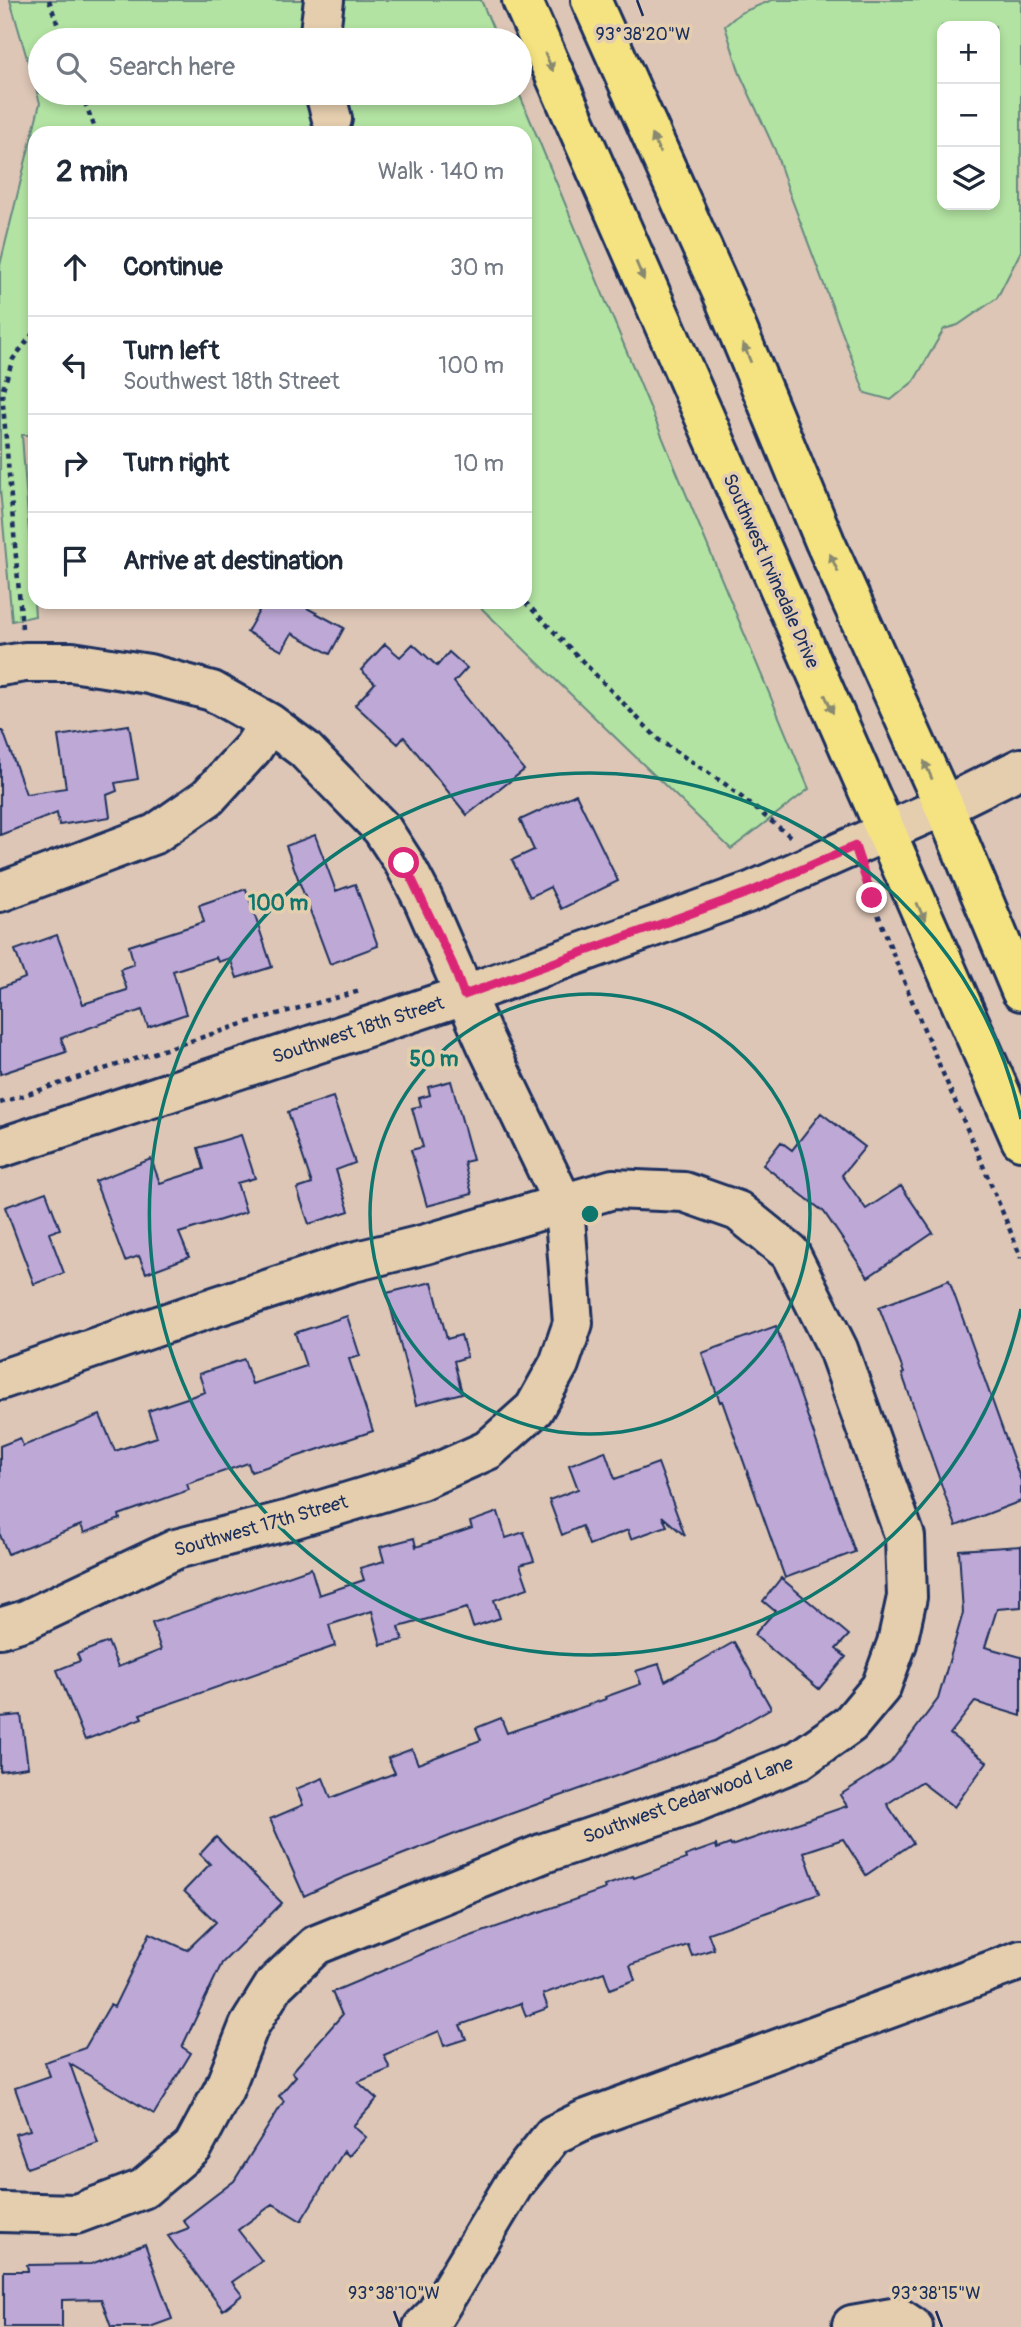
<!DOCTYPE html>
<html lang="en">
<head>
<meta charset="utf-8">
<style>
	body { margin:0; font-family:Pangolin,sans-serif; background:#f2f2f3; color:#1f2937 }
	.controls { position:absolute; right:21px; top:21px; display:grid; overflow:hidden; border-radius:14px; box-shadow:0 4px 10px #0003 }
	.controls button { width:63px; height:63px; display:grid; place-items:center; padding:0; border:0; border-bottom:2px solid #e0e1e3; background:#fff; color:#1f2937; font:35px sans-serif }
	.stop { position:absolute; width:21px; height:21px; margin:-16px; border:5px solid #db2777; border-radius:50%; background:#fff }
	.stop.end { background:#db2777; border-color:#fff; box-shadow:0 2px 7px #0008 }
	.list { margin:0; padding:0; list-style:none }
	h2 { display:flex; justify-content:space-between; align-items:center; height:91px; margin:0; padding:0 28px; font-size:30px }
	h2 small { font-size:23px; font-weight:400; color:#747a83 }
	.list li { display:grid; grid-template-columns:46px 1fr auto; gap:21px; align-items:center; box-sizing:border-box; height:98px; padding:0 28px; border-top:2px solid #e0e1e3 }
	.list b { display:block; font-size:26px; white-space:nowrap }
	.list p { margin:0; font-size:23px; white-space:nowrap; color:#747a83 }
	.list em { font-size:23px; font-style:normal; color:#747a83 }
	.icon { flex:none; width:38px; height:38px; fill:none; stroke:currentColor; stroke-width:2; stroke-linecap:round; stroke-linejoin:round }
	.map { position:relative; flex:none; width:1021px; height:2327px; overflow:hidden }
	.search { position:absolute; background:#fff; box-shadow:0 4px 10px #0003; left:28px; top:28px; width:504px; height:77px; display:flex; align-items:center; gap:18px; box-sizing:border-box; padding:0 24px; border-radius:38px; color:#747a83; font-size:26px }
	.panel { position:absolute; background:#fff; box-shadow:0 4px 10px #0003; left:28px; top:126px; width:504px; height:483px; border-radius:21px }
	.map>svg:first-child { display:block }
	.green { fill:#b2e3a2; stroke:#668980; stroke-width:2; fill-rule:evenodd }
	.building { fill:#bea8d6; stroke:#1b2f5e; stroke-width:2 }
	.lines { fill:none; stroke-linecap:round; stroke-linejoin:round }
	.minor-casing { stroke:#1b2f5e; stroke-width:44 }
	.major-casing { stroke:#1b2f5e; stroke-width:44 }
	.path { stroke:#1b2f5e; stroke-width:4.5; stroke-dasharray:5 5; stroke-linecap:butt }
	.minor { stroke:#e5ceae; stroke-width:38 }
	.major { stroke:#f5e381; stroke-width:38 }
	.oneway { fill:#888970 }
	.route { stroke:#db2777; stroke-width:9 }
	.ticks { fill:none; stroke:#1b2f5e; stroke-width:2.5 }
	.ring { fill:none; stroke:#0f766e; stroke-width:3.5 }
	.labels { text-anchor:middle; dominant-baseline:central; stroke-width:7; stroke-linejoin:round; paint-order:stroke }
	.street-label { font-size:19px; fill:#1b2f5e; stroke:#e5ceae }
	.ticks-label { font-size:18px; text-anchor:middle; fill:#1b2f5e; stroke:#e5ceae; stroke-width:7; stroke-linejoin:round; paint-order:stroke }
	.centre { fill:#0f766e; stroke:#e5ceae; stroke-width:3.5 }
	.ring-label { font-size:21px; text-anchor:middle; font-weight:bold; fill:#0f766e; stroke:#e5ceae; stroke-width:7; stroke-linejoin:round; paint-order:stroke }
</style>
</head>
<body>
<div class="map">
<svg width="1021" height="2327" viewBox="0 0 1021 2327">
	<rect width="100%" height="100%" fill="#ddc6b6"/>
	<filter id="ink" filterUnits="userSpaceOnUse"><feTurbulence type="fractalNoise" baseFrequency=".0143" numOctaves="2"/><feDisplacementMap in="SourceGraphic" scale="14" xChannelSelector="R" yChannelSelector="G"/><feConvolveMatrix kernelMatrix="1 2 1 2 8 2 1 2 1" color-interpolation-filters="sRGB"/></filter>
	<g filter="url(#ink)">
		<path class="green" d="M10 0H481L498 40H40V93H519L809 789 731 849 475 602H525V133H35V435H22L35 616 12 621 0 489V265L40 103Z
			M772 0H1021V251L997 298 958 325 944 329 914 381 891 400 865 393 789 192 775 150 740 74 725 26 740 13ZM942 26H995V205H942Z"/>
		<path class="building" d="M264 602H296L344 628 330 654 292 633 282 651 247 632Z
			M385 644 400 657 413 644 437 666 449 652 467 668 454 682 524 770 467 815 404 737 398 744 355 705 375 683 361 670Z
			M129 725 138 779 115 783 117 791 107 795 110 817 59 825 57 813 0 835V731H3L26 794 66 788 58 736Z
			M576 794 618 881 561 909 550 887 530 897 512 860 534 850 520 820Z
			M315 835 336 891 355 884 378 946 330 964 286 846Z
			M246 889 272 967 237 978 230 958 218 962 216 957 173 971 186 1014 148 1027 142 1010 100 1024 61 1038 66 1052 0 1074V988L25 978 15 950 57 935 83 1004 127 990 120 969 134 964 129 946 204 922 199 905Z
			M451 1081 473 1160 464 1162 472 1194 427 1206 411 1150 423 1147 412 1108 421 1106 419 1098 430 1095 428 1087Z
			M333 1097 355 1163 336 1170 349 1211 309 1224 297 1189 312 1184 288 1112Z
			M821 1113 865 1147 842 1175 866 1209 901 1186 933 1233 868 1277 824 1212 763 1165 781 1142 792 1150Z
			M241 1135 255 1178 237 1183 246 1212 179 1233 189 1257 146 1273 139 1256 125 1261 95 1181 151 1159 160 1183 204 1169 198 1148Z
			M46 1192 60 1229 49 1233 64 1273 34 1284 5 1207Z
			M949 1280 1021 1481V1501L956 1526 902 1374 904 1373 879 1307Z
			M432 1282 447 1339 461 1335 467 1357 454 1361 462 1393 416 1405 387 1293Z
			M347 1316 360 1356 349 1359 373 1431 251 1472 248 1463 187 1484 189 1490 119 1515 120 1519 84 1533 81 1525 8 1554 0 1535V1446L20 1438 23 1446 100 1415 115 1451 157 1437 148 1411 205 1392 199 1374 244 1359 252 1384 306 1366 295 1333Z
			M776 1326 855 1552 785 1578 722 1401 720 1402 702 1353Z
			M605 1451 615 1479 658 1463 685 1536 662 1516 667 1526 631 1539 628 1530 589 1545 582 1526 562 1535 549 1500 578 1489 569 1465Z
			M498 1512 506 1538 524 1532 534 1561 520 1565 528 1588 494 1600 500 1618 473 1627 467 1608 399 1627 403 1640 381 1645 372 1611 329 1625 335 1646 140 1714 142 1718 85 1740 57 1670 80 1661 77 1654 108 1642 118 1667 161 1650 152 1623 311 1568 319 1595 364 1580 360 1568 384 1561 380 1547 414 1538 416 1547 472 1528 470 1522Z
			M1021 1546V1607L997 1609 985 1647 1021 1657V1716L975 1702 950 1734 987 1762 954 1807 921 1782 887 1804 913 1843 866 1875 843 1839 804 1852 819 1894 708 1933 714 1949 692 1956 688 1945 630 1965 635 1980 610 1989 604 1972 543 1994 548 2008 526 2016 521 2003 460 2025 466 2039 444 2046 439 2031 384 2055 390 2069 358 2082 377 2099 353 2126 366 2137 349 2156 344 2151 301 2221 273 2204 238 2230 262 2261 232 2282 242 2295 223 2310 168 2236 189 2228 183 2220 234 2181 284 2101 279 2096 296 2076 292 2072 342 2015 332 1992 434 1949 605 1889 604 1886 633 1876 634 1878 686 1859 685 1856 716 1845 717 1849 730 1844 731 1846 847 1806 840 1795 890 1763 938 1699 963 1613 959 1550Z
			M781 1578 849 1635 836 1649 846 1657 819 1689 754 1635 775 1611 763 1601Z
			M734 1642 771 1708 714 1741 460 1832 340 1879 304 1896 270 1819 303 1805 296 1789 323 1778 331 1798 395 1773 388 1758 412 1749 418 1764 481 1740 476 1728 501 1718 507 1733 606 1699 605 1697 641 1684 636 1671 659 1664 665 1681Z
			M21 1715 28 1767 0 1771V1717Z
			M216 1837 282 1903 222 1963 182 2047 191 2053 154 2114 70 2064 98 2143 27 2168 15 2134 30 2130 15 2088 50 2076 45 2062 85 2048 110 2005 114 2007 150 1933 187 1950 216 1922 184 1891 210 1864 200 1854Z
			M145 2244 172 2319 150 2327H111L101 2299 62 2300V2327H4V2271H28L27 2265 91 2264Z"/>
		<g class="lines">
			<g class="minor-casing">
				<path id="minor" d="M319 40 324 0
					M325 93 332 119
					M0 666 25 662H72L149 674 212 691 269 723 304 749 382 829 404 863 423 899 486 1043 564 1205 573 1323 559 1364 534 1409 488 1450 421 1480 289 1520 176 1549 26 1620 0 1628
					M0 892 155 834 208 797 253 748 269 723
					M0 1148 464 995 750 892 944 806 1021 768
					M0 1380 202 1311 349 1263 426 1244 613 1189 684 1192 738 1211 790 1253 838 1349 905 1537 907 1597 897 1643 881 1687 850 1724 799 1760 694 1803 544 1853 316 1945 275 1984 249 2026 224 2089 193 2147 143 2189 76 2214 0 2212
					M852 2325 898 2317 913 2327
					M423 2327 435 2315 514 2184 553 2135 584 2120 1021 1960"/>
			</g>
			<g class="major-casing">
				<path id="major" d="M522 0 1021 1140
					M591 0 724 297 825 542 944 806 1021 991"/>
			</g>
			<path class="path" d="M49 0 63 40
				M81 93 97 133
				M525 602 659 740 725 784 791 837
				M22 628 2 392 13 359 35 331
				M865 877C909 1007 971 1130 1021 1258
				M0 1103 252 1021 360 991"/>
			<use href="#minor" class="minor"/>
			<use href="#major" class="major"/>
		</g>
		<defs><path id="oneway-solid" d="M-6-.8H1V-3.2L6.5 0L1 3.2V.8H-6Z" transform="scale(1.75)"/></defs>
		<g class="oneway">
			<use href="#oneway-solid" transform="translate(549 62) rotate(66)"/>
			<use href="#oneway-solid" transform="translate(656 144) rotate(-114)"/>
			<use href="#oneway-solid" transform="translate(640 271) rotate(67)"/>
			<use href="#oneway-solid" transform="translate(747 353) rotate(-112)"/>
			<use href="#oneway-solid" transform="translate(834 563) rotate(-114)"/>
			<use href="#oneway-solid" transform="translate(829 704) rotate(66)"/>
			<use href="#oneway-solid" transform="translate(928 770) rotate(-114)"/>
			<use href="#oneway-solid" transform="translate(921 912) rotate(66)"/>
		</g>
	</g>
	<g class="lines" filter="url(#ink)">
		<path class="route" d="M404 863 453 965 464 995 750 892 855 846 872 898"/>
	</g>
	<path class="ticks" d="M637 0 643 16M394 2311 400 2327M936 2311 942 2327"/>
	<g class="ring">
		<circle cx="590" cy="1214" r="220"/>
		<path d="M1021 1309A441 441 0 1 1 1021 1119"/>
	</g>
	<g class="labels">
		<g class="street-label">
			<text transform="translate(771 571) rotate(66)">Southwest Irvinedale Drive</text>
			<text transform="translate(358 1030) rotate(-18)">Southwest 18th Street</text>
			<text transform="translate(261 1526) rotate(-16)">Southwest 17th Street</text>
			<text transform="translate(688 1800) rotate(-20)">Southwest Cedarwood Lane</text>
		</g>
	</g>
	<g class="ticks-label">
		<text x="643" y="40">93°38'20"W</text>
		<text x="394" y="2299">93°38'10"W</text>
		<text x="936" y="2299">93°38'15"W</text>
	</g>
	<circle cx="590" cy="1214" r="10" class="centre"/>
	<g class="ring-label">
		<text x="278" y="910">100 m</text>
		<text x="434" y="1066">50 m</text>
	</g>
</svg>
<div class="controls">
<button>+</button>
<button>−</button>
<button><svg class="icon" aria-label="layers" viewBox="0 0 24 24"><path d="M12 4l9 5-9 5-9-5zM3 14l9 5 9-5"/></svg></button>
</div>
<div class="stop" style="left:404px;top:863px"></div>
<div class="stop end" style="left:872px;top:898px"></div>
<div class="search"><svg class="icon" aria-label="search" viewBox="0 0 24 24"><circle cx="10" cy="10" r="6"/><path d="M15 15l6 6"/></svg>Search here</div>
<section class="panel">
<h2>2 min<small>Walk · 140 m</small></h2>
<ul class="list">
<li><svg class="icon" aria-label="ahead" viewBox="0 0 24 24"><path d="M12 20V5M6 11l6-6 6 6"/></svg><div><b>Continue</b></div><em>30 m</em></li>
<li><svg class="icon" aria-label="left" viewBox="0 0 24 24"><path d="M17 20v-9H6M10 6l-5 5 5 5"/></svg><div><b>Turn left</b><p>Southwest 18th Street</p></div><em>100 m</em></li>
<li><svg class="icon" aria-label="right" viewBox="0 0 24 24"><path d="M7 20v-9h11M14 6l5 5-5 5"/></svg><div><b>Turn right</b></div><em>10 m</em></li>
<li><svg class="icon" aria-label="arrive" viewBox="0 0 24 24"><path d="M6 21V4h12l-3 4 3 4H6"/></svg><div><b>Arrive at destination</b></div></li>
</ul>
</section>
</div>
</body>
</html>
